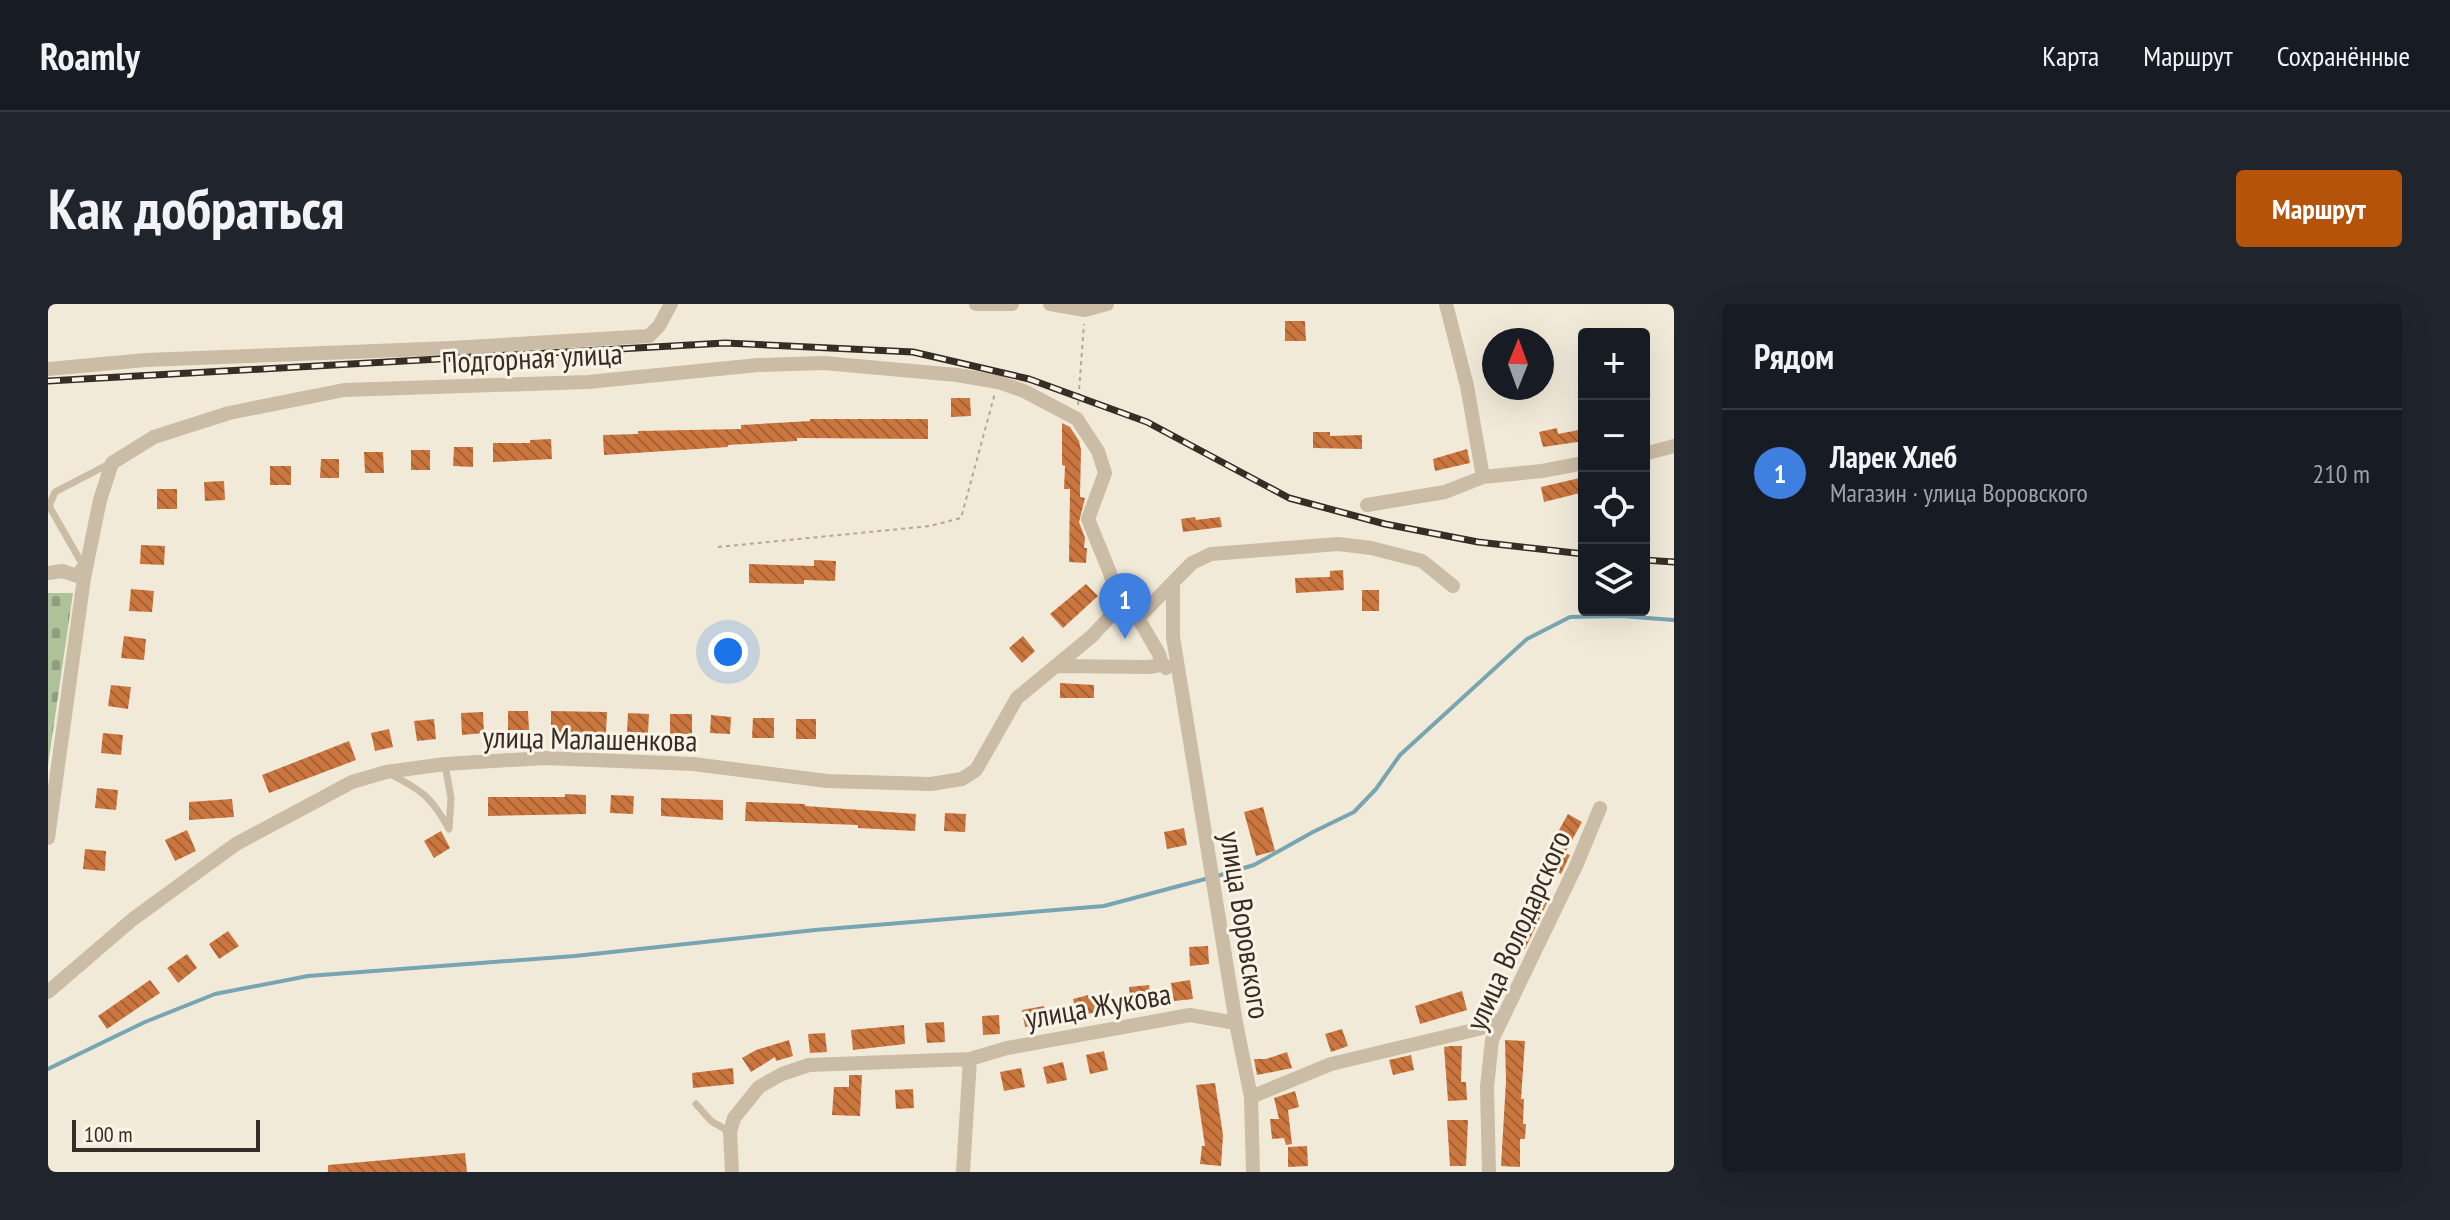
<!DOCTYPE html>
<html lang="ru">
<head>
<meta charset="utf-8">
<style>
	body { margin:0; font-family:"PT Sans Narrow",sans-serif; background:#20242c; color:#f1f3f6 }
	.controls { position:absolute; right:24px; top:24px; display:grid; overflow:hidden; border-radius:8px; box-shadow:0 8px 32px #0002 }
	.controls button { width:72px; height:72px; display:grid; place-items:center; padding:0; border:0; border-bottom:2px solid #363941; background:#171b24; color:#f1f3f6; font:40px sans-serif }
	.compass { position:absolute; left:1434px; top:24px; width:72px; height:72px; border-radius:50%; background:#171b24; box-shadow:0 8px 32px #0002; rotate:1deg }
	.scale { position:absolute; left:24px; bottom:20px; width:188px; box-sizing:border-box; padding-left:8px; border:4px solid #362e26; border-top:0; font-size:22px; line-height:28px; white-space:nowrap; color:#362e26; -webkit-text-stroke:6px #faf4e6; paint-order:stroke }
	.you { position:absolute; left:680px; top:348px; width:28px; height:28px; margin:-20px; border:6px solid #fff; border-radius:50%; background:#1a73e8; box-shadow:0 0 0 12px #1a73e833 }
	.badge { display:grid; place-items:center; width:52px; height:52px; border-radius:50%; background:#b45309; color:#fff; font-size:26px; font-weight:700 }
	.pin { position:absolute; translate:-50% -66px; filter:drop-shadow(0 2px 4px #0008) }
	.pin::after { content:''; position:absolute; top:42px; width:28px; height:24px; background:inherit; clip-path:polygon(0 0,100% 0,50% 100%) }
	.list { margin:0; padding:0; list-style:none }
	h2 { display:flex; justify-content:space-between; align-items:center; height:104px; margin:0; padding:0 32px; font-size:34px }
	h2 small { font-size:26px; font-weight:400; color:#9ea1a6 }
	.list li { display:grid; grid-template-columns:52px 1fr auto; gap:24px; align-items:center; box-sizing:border-box; height:128px; padding:0 32px; border-top:2px solid #363941 }
	.list b { display:block; font-size:30px; white-space:nowrap }
	.list p { margin:0; font-size:26px; white-space:nowrap; color:#9ea1a6 }
	.list em { font-size:26px; font-style:normal; color:#9ea1a6 }
	.icon { flex:none; width:44px; height:44px; fill:none; stroke:currentColor; stroke-width:2; stroke-linecap:round; stroke-linejoin:round }
	.map { position:relative; flex:none; width:1626px; height:868px; overflow:hidden; border-radius:8px }
	header { display:flex; align-items:center; gap:48px; box-sizing:border-box; height:112px; padding:0 40px; background:#171b24; border-bottom:2px solid #363941 }
	header strong { font-size:38px }
	nav { display:flex; gap:44px; margin-inline-start:auto; font-size:28px }
	.intro { display:flex; align-items:center; justify-content:space-between; box-sizing:border-box; height:192px; padding:0 48px }
	h1 { margin:0; font-size:56px }
	.button { padding:20px 36px; border-radius:8px; background:#b45309; color:#fff; font-size:28px; font-weight:700 }
	main { display:flex; gap:48px; padding:0 48px }
	aside { flex:1; background:#171b24; border-radius:8px; box-shadow:0 8px 32px #0002 }
	.map>svg:first-child { display:block }
	.cemetery { fill:url(#cemetery-stones) }
	.lines { fill:none; stroke-linecap:round; stroke-linejoin:round }
	.stream { stroke:#77a5b1; stroke-width:4 }
	.building { fill:url(#building-back-hatch) }
	.path { stroke:#b7a68f; stroke-width:2; stroke-dasharray:4 4; stroke-linecap:butt }
	.lane { stroke:#cbbca5; stroke-width:7 }
	.street { stroke:#cbbca5; stroke-width:14 }
	.rail-casing { stroke:#362e26; stroke-width:7 }
	.rail { stroke:#faf4e6; stroke-width:4; stroke-dasharray:12; stroke-linecap:butt }
	.labels { text-anchor:middle; dominant-baseline:central; stroke-width:6; stroke-linejoin:round; paint-order:stroke }
	.street-label { font-size:30px; fill:#362e26; stroke:#faf4e6 }
</style>
</head>
<body>
<header>
<strong>Roamly</strong>
<nav><a>Карта</a><a>Маршрут</a><a>Сохранённые</a></nav>
</header>
<div class="intro"><h1>Как добраться</h1><a class="button">Маршрут</a></div>
<main>
<div class="map">
<svg width="1626" height="868" viewBox="0 0 1626 868">
	<defs>
		<pattern id="cemetery-stones" width="16" height="16" patternUnits="userSpaceOnUse" patternTransform="scale(2)"><rect width="16" height="16" fill="#aec299"/><path d="M2 7V4a2 2 0 0 1 4 0v3zM10 15v-3a2 2 0 0 1 4 0v3z" fill="#8e9e7d"/></pattern>
		<pattern id="building-back-hatch" width="6" height="6" patternUnits="userSpaceOnUse" patternTransform="scale(2)"><rect width="6" height="6" fill="#cb763e"/><path d="M-1 5l2 2M0 0l6 6M5-1l2 2" fill="none" stroke="#a66134"/></pattern>
	</defs>
	<rect width="100%" height="100%" fill="#f2ead9"/>
	<path class="cemetery" d="M0 289H25L0 461Z"/>
	<g class="lines">
		<path class="stream" d="M1169 572 1206 561 1265 528 1306 508 1328 485 1352 451 1479 335 1522 313 1573 312 1626 316
			M0 765 97 718 167 690 260 672 527 652 767 626 1056 602 1161 574"/>
	</g>
	<path class="building" d="M1237 17H1257L1258 37H1237Z
		M903 94H922L923 112 903 113Z
		M762 115H880V135L749 134V137L680 141V143L556 151 555 131 590 130V127L693 125V121L762 117Z
		M1014 119 1022 123 1031 137 1033 146 1032 193 1037 194 1031 218 1037 234 1036 244H1039L1038 259 1021 258 1022 185H1016L1017 162 1014 161Z
		M1509 124 1510 130 1536 125V137L1495 143 1491 128Z
		M1265 128H1282V132L1314 131V145L1265 144Z
		M503 135 504 155 445 158V139H482V136Z
		M406 143H425V163L405 162Z
		M1419 145 1422 159 1387 167 1385 155Z
		M363 146H382V166H363Z
		M316 148H335L336 169H317Z
		M273 155H291V174H272Z
		M222 162H243V181H222Z
		M1536 173V188L1496 198 1493 183Z
		M176 177 177 196 157 197 156 178Z
		M109 185H129V205H109Z
		M1147 213 1148 216 1172 213 1174 223 1135 228 1133 215Z
		M93 241 117 242 116 261 92 260Z
		M766 256 788 257 787 277 756 276V280L701 279V260L766 262Z
		M1295 266 1296 286 1248 289 1247 274 1282 273V267Z
		M1038 280 1050 292 1015 324 1002 310Z
		M83 285 106 287 104 308 81 307Z
		M1314 286H1331V307H1314Z
		M76 332 98 335 96 356 73 354Z
		M975 332 987 347 974 359 961 344Z
		M1012 379 1046 381V394H1012Z
		M63 381 83 383 80 405 60 402Z
		M460 407H480L481 426H460Z
		M503 407 559 408 558 429 503 428Z
		M435 408 436 429 414 431 413 409Z
		M580 409 601 410 600 429 579 428Z
		M622 410H644V430H622Z
		M663 411 683 413 682 430 662 429Z
		M705 414H726V434H704Z
		M386 415 388 435 369 437 366 417Z
		M748 415H768V435H748Z
		M341 425 345 443 327 447 323 429Z
		M55 429 75 431 73 451 53 449Z
		M301 437 308 456 221 489 214 471Z
		M49 484 70 486 68 506 47 504Z
		M517 490 538 491V510L440 512V493H517Z
		M563 491 586 492 585 510 562 509Z
		M613 494 675 496V516L613 512Z
		M184 495 186 513 141 516V498Z
		M698 498 757 500V502L868 510 867 527 810 524V521L697 517Z
		M1215 503 1227 547 1208 552 1196 508Z
		M897 509 918 510 917 528 896 527Z
		M1520 510 1534 518 1517 549 1522 551 1513 570 1497 561 1515 528 1511 526Z
		M1136 524 1139 541 1119 545 1116 528Z
		M139 526 148 547 127 557 117 536Z
		M393 527 402 544 386 554 376 537Z
		M37 545 58 547 57 567 35 565Z
		M1487 592 1499 599 1477 645 1463 637Z
		M180 627 191 642 171 655 161 640Z
		M1160 642 1161 660 1142 662 1141 643Z
		M139 650 149 664 130 679 119 664Z
		M102 676 112 689 59 725 50 712Z
		M1142 676 1145 695 1126 697 1123 679Z
		M1101 681 1103 700 1083 702 1081 683Z
		M1414 687 1419 706 1372 720 1367 702Z
		M1044 690 1048 708 1029 713 1025 695Z
		M996 702 999 720 977 723 974 706Z
		M951 711 952 730 935 731 934 712Z
		M896 718 897 738 879 739 877 719Z
		M856 721 857 740 805 746 803 726Z
		M1294 725 1300 742 1283 748 1277 730Z
		M777 729 779 748 762 749 760 730Z
		M741 736 745 752 728 757 727 753 703 768 694 754 708 746Z
		M1457 736 1477 737 1473 795H1476L1475 820H1478L1477 835H1472V863L1453 862 1458 777Z
		M1403 742H1414L1413 778H1418L1419 796 1400 797 1396 743Z
		M1056 747 1060 766 1042 770 1038 751Z
		M1239 748 1244 764 1209 771 1206 755H1218Z
		M1363 751 1366 766 1345 771 1341 756Z
		M1015 758 1019 776 999 780 995 763Z
		M685 764 686 780 645 784 644 769Z
		M973 764 977 783 956 787 952 768Z
		M801 771H814L812 812 784 811 786 783H801Z
		M1167 779 1175 831 1173 862 1152 860 1154 842H1157L1148 781Z
		M865 785 866 804 848 805 847 786Z
		M1247 787 1251 803 1240 806 1244 840 1238 841 1236 834 1224 835 1222 815H1231L1226 794Z
		M1399 816H1420L1418 862H1402Z
		M1259 842 1260 862 1240 863V843Z
		M417 849 419 868H280V861Z"/>
	<g class="lines">
		<path class="path" d="M1030 101 1036 20
			M670 243 882 222 913 214 947 89"/>
		<path class="lane" d="M32 256 1 202 7 188 61 160
			M344 471C375 487 384 494 401 525L403 494 397 461
			M648 800 663 817 682 828"/>
		<path class="street" d="M928 0H964
			M1002 0 1037 6 1059 0
			M1398 0 1419 82 1435 173
			M0 65 98 56 403 44 601 32 611 22 623 0
			M1596 150 1626 142
			M1319 201 1397 188 1435 173 1494 167 1536 159
			M0 269 14 267 36 274 52 196 64 159 106 133 181 109 296 86 540 78 710 61 776 59 909 71 950 78 976 87 1029 115 1050 147 1057 169 1040 215 1062 269 1071 303 1090 314 1111 350 1113 357
			M1125 278V333L1188 719 1203 793 1205 868
			M1090 314 1144 259 1163 250 1290 240 1323 244 1374 257 1405 282
			M1007 362 1100 363 1108 362 1113 357 1118 364
			M0 534 36 274 34 265
			M0 688 85 615 188 540 304 478 338 468 397 460 497 454 645 460 779 477 883 480 914 475 928 466 969 394 1044 332 1071 303
			M922 755 959 744 1142 711 1188 719
			M1203 793 1283 760 1434 724 1454 715
			M684 868 682 828 686 814 711 783 734 770 761 761 922 755 915 868
			M1441 868 1439 783 1444 736 1528 562 1552 504"/>
		<g class="rail-casing">
			<path id="rail" d="M0 77 677 39 865 48 981 75 1099 118 1241 194 1337 220 1430 238 1536 250
				M1596 256 1626 258"/>
		</g>
		<use href="#rail" class="rail"/>
	</g>
	<g class="labels">
		<g class="street-label">
			<text transform="translate(484 53) rotate(-3)">Подгорная улица</text>
			<text transform="translate(542 434) rotate(1)">улица Малашенкова</text>
			<text transform="translate(1198 621) rotate(81)">улица Воровского</text>
			<text transform="translate(1469 626) rotate(-66)">улица Володарского</text>
			<text transform="translate(1050 701) rotate(-10)">улица Жукова</text>
		</g>
	</g>
</svg>
<div class="controls">
<button>+</button>
<button>−</button>
<button><svg class="icon" aria-label="locate" viewBox="0 0 24 24"><circle cx="12" cy="12" r="6"/><path d="M12 2v4M12 18v4M2 12h4M18 12h4"/></svg></button>
<button><svg class="icon" aria-label="layers" viewBox="0 0 24 24"><path d="M12 4l9 5-9 5-9-5zM3 14l9 5 9-5"/></svg></button>
</div>
<svg class="compass" viewBox="-18 -18 36 36"><path d="M0-13l5 13h-10z" fill="#e53935"/><path d="M0 13l5-13h-10z" fill="#9ea1a6"/></svg>
<div class="scale">100 m</div>
<div class="you"></div>
<div class="pin badge" style="left:1077px;top:335px;background:#3f7fe0">1</div>
</div>
<aside>
<h2>Рядом<small></small></h2>
<ul class="list">
<li><span class="badge" style="background:#3f7fe0">1</span><div><b>Ларек Хлеб</b><p>Магазин · улица Воровского</p></div><em>210 m</em></li>
</ul>
</aside>
</main>
</body>
</html>
